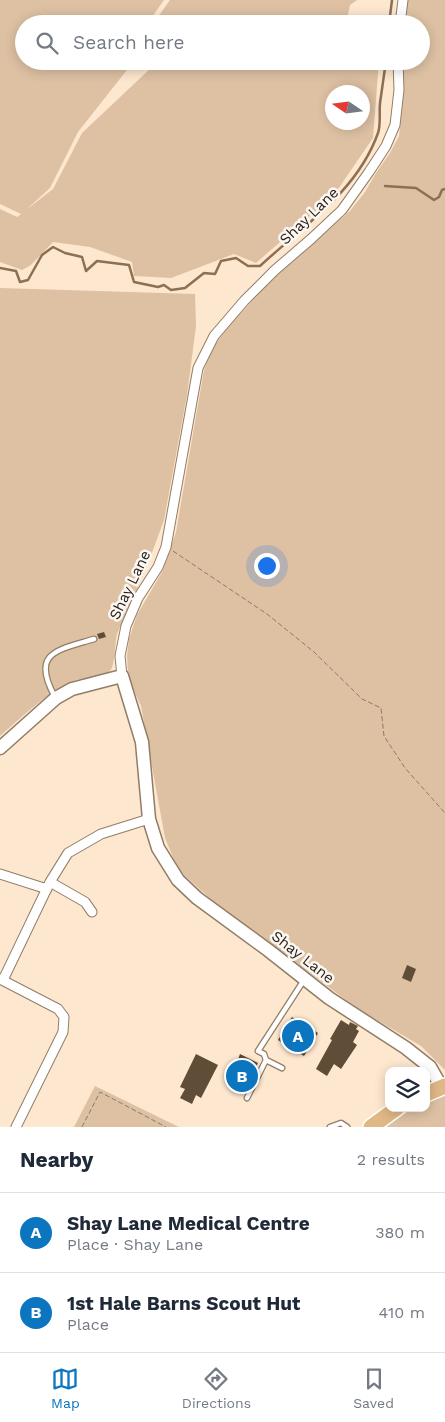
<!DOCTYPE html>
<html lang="en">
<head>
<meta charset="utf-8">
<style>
	body { margin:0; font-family:"Work Sans",sans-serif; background:#f6f6f7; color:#1f2937 }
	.controls { position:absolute; right:15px; bottom:15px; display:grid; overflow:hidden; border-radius:10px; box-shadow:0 2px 12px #0003 }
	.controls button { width:45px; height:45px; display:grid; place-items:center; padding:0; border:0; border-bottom:1px solid #e0e1e3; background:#fff; color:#1f2937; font:25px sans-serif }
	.compass { position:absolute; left:325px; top:85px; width:45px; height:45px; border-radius:50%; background:#fff; box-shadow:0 2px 12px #0003; rotate:283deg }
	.you { position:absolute; left:266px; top:565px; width:18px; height:18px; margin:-12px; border:4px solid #fff; border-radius:50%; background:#1a73e8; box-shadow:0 0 0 8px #1a73e833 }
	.badge { display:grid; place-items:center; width:32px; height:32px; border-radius:50%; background:#0c75c0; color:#fff; font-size:16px; font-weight:700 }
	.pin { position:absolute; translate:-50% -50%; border:2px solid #fff; box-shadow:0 1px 5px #0006 }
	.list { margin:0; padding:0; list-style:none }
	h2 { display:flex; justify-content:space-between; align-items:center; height:65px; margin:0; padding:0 20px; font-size:21px }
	h2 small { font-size:16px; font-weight:400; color:#747a83 }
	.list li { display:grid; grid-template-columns:32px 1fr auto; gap:15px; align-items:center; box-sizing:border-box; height:80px; padding:0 20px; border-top:1px solid #e0e1e3 }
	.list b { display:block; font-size:19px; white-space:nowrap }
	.list p { margin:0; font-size:16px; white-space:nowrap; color:#747a83 }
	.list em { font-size:16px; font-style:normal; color:#747a83 }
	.icon { flex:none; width:28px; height:28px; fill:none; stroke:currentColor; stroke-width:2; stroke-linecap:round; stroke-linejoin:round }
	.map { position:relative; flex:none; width:445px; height:1127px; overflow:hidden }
	.search { position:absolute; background:#fff; box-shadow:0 2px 12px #0003; left:15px; right:15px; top:15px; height:55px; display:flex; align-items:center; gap:12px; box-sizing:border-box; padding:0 18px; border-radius:28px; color:#747a83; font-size:19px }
	.sheet { height:225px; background:#fff }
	nav { display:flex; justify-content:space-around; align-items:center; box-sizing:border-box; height:70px; border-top:1px solid #e0e1e3; background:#fff; font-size:14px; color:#747a83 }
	nav a { display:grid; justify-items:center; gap:2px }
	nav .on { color:#0c75c0 }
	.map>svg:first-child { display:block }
	.green { fill:#dec1a3; fill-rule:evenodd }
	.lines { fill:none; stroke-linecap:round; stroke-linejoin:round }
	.stream { stroke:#8c7052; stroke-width:2.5 }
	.building { fill:#604d38 }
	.lane-casing { stroke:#917d67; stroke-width:7 }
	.street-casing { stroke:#917d67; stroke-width:11 }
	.secondary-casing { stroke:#917d67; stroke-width:15 }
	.primary-casing { stroke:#fff; stroke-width:18 }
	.path { stroke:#897a6a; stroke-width:1; stroke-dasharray:5 2.5; stroke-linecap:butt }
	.lane { stroke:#fff; stroke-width:4.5 }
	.street { stroke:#fff; stroke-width:9 }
	.secondary { stroke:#fff; stroke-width:12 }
	.primary { stroke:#e0b886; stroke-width:15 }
	.labels { text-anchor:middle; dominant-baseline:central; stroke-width:5; stroke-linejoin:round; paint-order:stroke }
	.street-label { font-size:15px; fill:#261e15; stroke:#fcf7f3 }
</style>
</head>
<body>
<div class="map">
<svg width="445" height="1127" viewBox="0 0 445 1127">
	<rect width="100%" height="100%" fill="#fee7cf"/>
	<path class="green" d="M0 0H164L147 24H24V61H134L78 132 50 188 26 210 53 189 82 133 153 66V61H379L373 138 334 195 256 263 234 254 171 278 134 276 132 262 90 247 53 242 31 265 22 270 0 262V209L17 217 21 214 0 204ZM332 92H362V122H332Z
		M170 0H357L350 5 346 24H153Z
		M407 0H445V1070L421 1046 365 1013 346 1000 213 901 183 874 174 860 165 838 141 706 132 686 128 672 127 656 129 639 137 615 162 572 176 532 204 370 213 348 230 323 242 312 272 279 350 211 365 192 376 173 390 153 399 136 400 127 403 61H421V24H404Z
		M0 288 195 294 196 326 187 395 164 520 146 569 117 634C115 642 115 667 110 671 102 678 80 677 70 682 43 696 22 717 0 736Z
		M95 1086 179 1127H74Z
		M445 1093V1127H385L413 1108H426V1101Z"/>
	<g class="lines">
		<path class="stream" d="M389 24 392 0
			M385 186 416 188 434 200 439 197 442 190 445 189
			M0 268 16 271 20 282 28 280 42 255 53 247 65 253 82 257 86 271 97 261 129 265 134 282 158 287 164 285 171 290 185 288 204 273 215 274 221 261 236 258 248 266H260C303 226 357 192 378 133 381 125 379 113 380 103 382 89 384 75 386 61"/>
	</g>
	<path class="building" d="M104 632 106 637 99 639 97 634Z
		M407 965 416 969 411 982 402 978Z
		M292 1017 318 1033 304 1056 278 1040Z
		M341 1020 349 1025 350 1022 358 1026 356 1029 359 1031 353 1042 357 1045 341 1069 334 1064 327 1076 316 1069 332 1040 330 1039Z
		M196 1054 218 1065 201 1098 196 1095 192 1104 180 1098 185 1089 180 1087Z
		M240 1054 258 1063 246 1085 239 1082 235 1090 228 1086Z"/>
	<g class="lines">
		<g class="lane-casing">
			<path id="lane" d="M55 697C30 652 58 650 94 639
				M266 1060 282 1068
				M247 1098 266 1060 264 1054 258 1051 304 980
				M330 1127 341 1123 347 1127"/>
		</g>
		<g class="street-casing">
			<path id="street" d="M400 24 403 0
				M122 676 120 656 126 626 138 598 158 567 166 547 198 368 214 336 244 301 275 270 311 239 342 210 369 172 386 146 395 125 399 90 398 61
				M0 874 47 889
				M50 882 85 902 92 912
				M0 979 58 1009 64 1017 63 1032 16 1127
				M3 980 50 882 68 853 101 834 149 819"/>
		</g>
		<g class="secondary-casing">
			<path id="secondary" d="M0 748 56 698 72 689 122 676 142 742 149 819 158 848 178 880 197 898 268 950 329 998 406 1048 430 1067 442 1088"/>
		</g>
		<g class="primary-casing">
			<path id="primary" d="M426 1094 445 1086
				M371 1127 397 1108"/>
		</g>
		<path class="path" d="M173 551 267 614 314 652 362 699 381 708 384 736 405 768 445 813
			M82 1127 100 1092 166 1127"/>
		<use href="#lane" class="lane"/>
		<use href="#street" class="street"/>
		<use href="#secondary" class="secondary"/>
		<use href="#primary" class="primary"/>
	</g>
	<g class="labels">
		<g class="street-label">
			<text transform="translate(309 216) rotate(-44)">Shay Lane</text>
			<text transform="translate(130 585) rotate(-64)">Shay Lane</text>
			<text transform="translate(303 957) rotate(38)">Shay Lane</text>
		</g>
	</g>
</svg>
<div class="controls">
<button><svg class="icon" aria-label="layers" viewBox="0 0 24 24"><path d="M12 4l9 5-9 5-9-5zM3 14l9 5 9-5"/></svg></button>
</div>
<svg class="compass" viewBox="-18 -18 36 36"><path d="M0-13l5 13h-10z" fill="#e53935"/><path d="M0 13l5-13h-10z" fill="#747a83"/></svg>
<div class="you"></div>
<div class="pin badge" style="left:298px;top:1036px">A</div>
<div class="pin badge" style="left:242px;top:1076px">B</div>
<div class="search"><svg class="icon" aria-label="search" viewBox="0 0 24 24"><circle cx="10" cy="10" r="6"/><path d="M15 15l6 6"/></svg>Search here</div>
</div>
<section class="sheet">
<h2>Nearby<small>2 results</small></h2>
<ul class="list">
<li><span class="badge">A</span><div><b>Shay Lane Medical Centre</b><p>Place · Shay Lane</p></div><em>380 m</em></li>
<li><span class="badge">B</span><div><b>1st Hale Barns Scout Hut</b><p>Place</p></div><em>410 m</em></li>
</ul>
</section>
<nav>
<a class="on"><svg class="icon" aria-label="map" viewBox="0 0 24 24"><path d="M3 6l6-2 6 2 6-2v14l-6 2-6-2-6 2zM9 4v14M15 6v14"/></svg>Map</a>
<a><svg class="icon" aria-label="directions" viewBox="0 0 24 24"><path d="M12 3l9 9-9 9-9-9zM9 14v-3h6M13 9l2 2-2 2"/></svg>Directions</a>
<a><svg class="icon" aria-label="saved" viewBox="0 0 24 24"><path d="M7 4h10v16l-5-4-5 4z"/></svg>Saved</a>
</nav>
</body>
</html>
